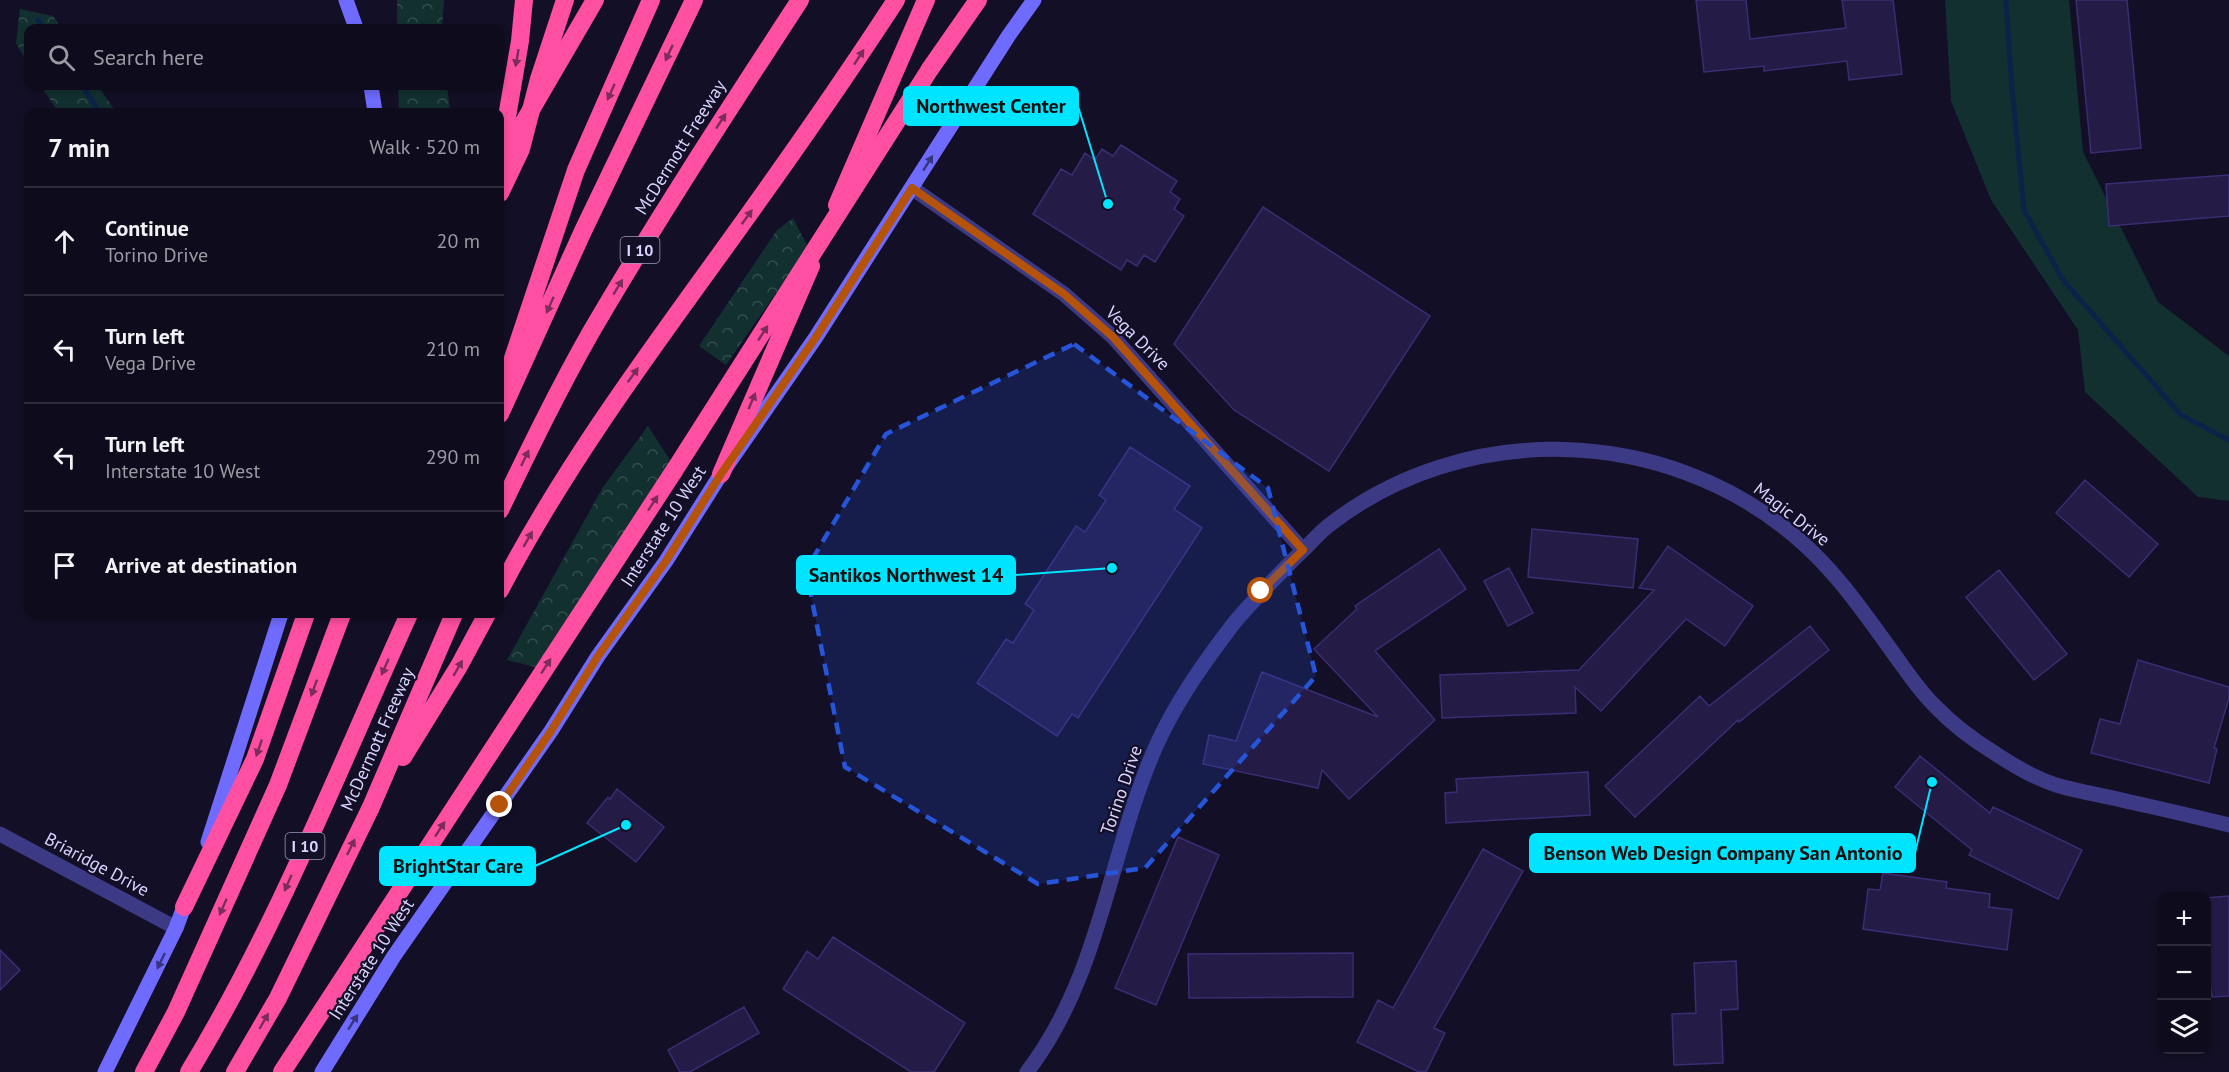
<!DOCTYPE html>
<html lang="en">
<head>
<meta charset="utf-8">
<style>
	body { margin:0; font-family:"PT Sans",sans-serif; background:#171425; color:#f1f3f6 }
	.controls { position:absolute; right:18px; bottom:18px; display:grid; overflow:hidden; border-radius:12px; box-shadow:0 3px 9px #0003 }
	.controls button { width:54px; height:54px; display:grid; place-items:center; padding:0; border:0; border-bottom:2px solid #2e2b3b; background:#0e0b1c; color:#f1f3f6; font:30px sans-serif }
	.stop { position:absolute; width:18px; height:18px; margin:-14px; border:4px solid #b45309; border-radius:50%; background:#fff }
	.stop.end { background:#b45309; border-color:#fff; box-shadow:0 2px 6px #0008 }
	.list { margin:0; padding:0; list-style:none }
	h2 { display:flex; justify-content:space-between; align-items:center; height:78px; margin:0; padding:0 24px; font-size:26px }
	h2 small { font-size:20px; font-weight:400; color:#9b9ba3 }
	.list li { display:grid; grid-template-columns:39px 1fr auto; gap:18px; align-items:center; box-sizing:border-box; height:108px; padding:0 24px; border-top:2px solid #2e2b3b }
	.list b { display:block; font-size:22px; white-space:nowrap }
	.list p { margin:0; font-size:20px; white-space:nowrap; color:#9b9ba3 }
	.list em { font-size:20px; font-style:normal; color:#9b9ba3 }
	.icon { flex:none; width:33px; height:33px; fill:none; stroke:currentColor; stroke-width:2; stroke-linecap:round; stroke-linejoin:round }
	.map { position:relative; flex:none; width:2229px; height:1072px; overflow:hidden }
	.search { position:absolute; background:#0e0b1c; box-shadow:0 3px 9px #0003; left:24px; top:24px; width:480px; height:66px; display:flex; align-items:center; gap:15px; box-sizing:border-box; padding:0 21px; border-radius:12px; color:#9b9ba3; font-size:22px }
	.panel { position:absolute; background:#0e0b1c; box-shadow:0 3px 9px #0003; left:24px; top:108px; width:480px; height:510px; border-radius:12px }
	.map>svg:first-child { display:block }
	.green { fill:#12302f }
	.forest { fill:url(#forest-crowns) }
	.lines { fill:none; stroke-linecap:round; stroke-linejoin:round }
	.stream { stroke:#0c2248; stroke-width:5 }
	.building { fill:#241b47; stroke:#3b2d73; stroke-width:1.5 }
	.minor { stroke:#3d3a85; stroke-width:15 }
	.tertiary { stroke:#3d3a85; stroke-width:15 }
	.secondary { stroke:#6f6bff; stroke-width:15 }
	.motorway { stroke:#ff4fa3; stroke-width:18 }
	.motorway-bridge { stroke:#ff4fa3; stroke-width:18 }
	.oneway { fill:#7d2c5e }
	.oneway2 { fill:#38347d }
	.route { stroke:#b45309; stroke-width:8 }
	.marked { fill:#2655da; fill-opacity:0.2; stroke:#2655da; stroke-width:4.5; stroke-dasharray:12 8; stroke-linejoin:round }
	.labels { text-anchor:middle; dominant-baseline:central; stroke-width:4.5; stroke-linejoin:round; paint-order:stroke }
	.shield { fill:#130f26; stroke:#9e99be; stroke-width:1.5 }
	.shield-label { font-size:16px; font-weight:bold; fill:#d9d4ff }
	.street-label { font-size:18px; fill:#d9d4ff; stroke:#130f26 }
	.leader { fill:none; stroke:#00e5ff; stroke-width:2 }
	.callout-dot { fill:#00e5ff; stroke:#130f26; stroke-width:2 }
	.callout { fill:#00e5ff; stroke:#00e5ff; stroke-width:2 }
	.callout-label { font-size:20px; text-anchor:middle; font-weight:bold; fill:#111 }
</style>
</head>
<body>
<div class="map">
<svg width="2229" height="1072" viewBox="0 0 2229 1072">
	<defs>
		<pattern id="forest-crowns" width="20" height="18" patternUnits="userSpaceOnUse" patternTransform="scale(1.5)"><rect width="20" height="18" fill="#12302f"/><path d="M2 6a3 3 0 1 1 6 0M12 15a3 3 0 1 1 6 0" fill="none" stroke="#344d4e"/></pattern>
	</defs>
	<rect width="100%" height="100%" fill="#130f26"/>
	<path class="green" d="M1945 0H2069L2083 152 2158 302 2229 356V501L2198 497 2085 392 2078 330 1991 200 1951 101Z"/>
	<path class="forest" d="M397 0H444L442 28H397Z
		M20 9 53 16 61 28H28V64L16 43Z
		M41 86H98L116 112H58Z
		M398 86H447L450 112H399Z
		M793 218 808 247 726 365 699 346 777 230Z
		M648 426 670 460 539 668 507 660 603 487Z"/>
	<g class="lines">
		<path class="stream" d="M2006 0 2012 89 2024 210 2063 280 2181 415 2229 440
			M38 20 43 28
			M82 86 100 112"/>
	</g>
	<path class="building" d="M1696 0H1746L1750 39 1846 28 1842 0H1893L1902 74 1849 80 1847 61 1764 71V66L1704 72Z
		M2076 0H2127L2141 148 2091 153Z
		M1121 145 1177 181 1170 192 1180 199 1174 209 1184 216 1155 262 1144 255 1137 266 1127 260 1121 270 1033 214 1061 169 1072 175 1085 153 1095 160 1102 149 1113 156Z
		M2229 175V216L2109 226 2106 184Z
		M1263 207 1430 316 1329 471 1234 410 1174 344Z
		M1130 447 1190 486 1174 509 1202 528 1078 718 1072 714 1057 736 977 683 1006 639 1013 643 1034 610 1025 604 1076 526 1085 532 1106 500 1099 495Z
		M2085 480 2158 544 2129 577 2056 513Z
		M1532 529 1638 539 1633 588 1528 577Z
		M1668 546 1753 606 1725 646 1686 619 1601 711 1575 687 1576 713 1442 718 1440 675 1579 670 1654 590 1639 588Z
		M1439 549 1466 589 1375 651 1435 720 1349 799 1322 770 1318 788 1203 764 1209 735 1236 741 1262 672 1378 717 1314 649 1357 609 1355 606Z
		M1509 568 1533 613 1508 626 1484 581Z
		M1999 570 2067 654 2034 680 1966 597Z
		M1810 626 1829 650 1739 722 1738 720 1635 817 1605 786 1700 696 1709 706Z
		M2138 660 2229 687V698L2214 748 2217 749 2209 783 2091 753 2100 719 2120 724Z
		M1920 756 1990 813 1993 807 2082 850 2058 899 1969 855 1972 850 1895 787Z
		M1588 772 1590 815 1446 823 1445 793 1457 792 1456 779Z
		M617 789 664 827 636 862 587 823 608 797 610 799Z
		M1178 837 1219 855 1156 1005 1115 988Z
		M1483 849 1523 871 1434 1028 1445 1033 1426 1072H1419L1357 1042 1378 1000 1393 1008Z
		M1883 873 1947 882 1946 888 1990 894 1989 907 2012 910 2007 950 1863 929 1868 889 1880 890Z
		M2229 896V996L2212 997 2211 990 2206 991V898Z
		M833 937 965 1023 934 1072H911L783 989 807 951 818 959Z
		M0 950 20 970 0 990Z
		M1353 953V997L1189 998 1188 954Z
		M1736 961 1738 1009 1721 1010 1723 1063 1674 1065 1672 1014 1696 1013 1694 963Z
		M744 1007 759 1033 690 1072H680L668 1050Z"/>
	<g class="lines">
		<path class="minor" d="M912 188 1064 294 1113 337 1303 550
			M1027 1072C1102 974 1108 853 1157 744 1177 700 1205 661 1234 623 1254 599 1276 577 1298 555 1308 546 1317 535 1328 526 1464 419 1666 425 1797 538 1836 571 1864 613 1894 654 1907 672 1920 692 1936 707 1953 725 1975 741 1996 754 2014 766 2035 778 2056 785 2080 792 2106 796 2130 802 2163 809 2196 817 2229 825"/>
		<path class="tertiary" d="M0 834 176 928"/>
		<path class="secondary" d="M346 0 356 28
			M371 86 375 112
			M208 842 281 614
			M105 1072 176 928 188 896
			M322 1072 394 956 551 731 598 656 666 561 721 474 816 337 1009 35 1034 0"/>
		<path class="motorway" d="M930 69 978 0
			M501 152 520 41 524 0
			M500 163 595 0
			M837 205 926 0
			M507 376 576 170 651 0
			M500 414 583 231 694 0
			M721 474 811 266
			M500 510C529 450 558 390 591 332 657 219 729 109 800 0
			M500 590C562 471 642 362 721 253 781 170 840 86 896 0
			M403 757 459 666 487 614
			M184 907 255 759 306 614
			M144 1072 176 1012 278 785 342 614
			M189 1072C277 927 339 768 409 614
			M235 1072 278 998 371 807 454 614
			M282 1072 674 471"/>
		<path class="motorway-bridge" d="M500 193 521 149 539 79 565 0
			M674 471 930 69"/>
	</g>
	<defs><path id="oneway-solid" d="M-6-.8H1V-3.2L6.5 0L1 3.2V.8H-6Z" transform="scale(1.5)"/></defs>
	<g class="oneway">
		<use href="#oneway-solid" transform="translate(669 53) rotate(115)"/>
		<use href="#oneway-solid" transform="translate(859 57) rotate(-57)"/>
		<use href="#oneway-solid" transform="translate(517 58) rotate(100)"/>
		<use href="#oneway-solid" transform="translate(611 92) rotate(114)"/>
		<use href="#oneway-solid" transform="translate(721 121) rotate(-57)"/>
		<use href="#oneway-solid" transform="translate(747 217) rotate(-54)"/>
		<use href="#oneway-solid" transform="translate(618 287) rotate(-59)"/>
		<use href="#oneway-solid" transform="translate(550 305) rotate(114)"/>
		<use href="#oneway-solid" transform="translate(763 333) rotate(-57)"/>
		<use href="#oneway-solid" transform="translate(633 375) rotate(-54)"/>
		<use href="#oneway-solid" transform="translate(752 401) rotate(-67)"/>
		<use href="#oneway-solid" transform="translate(525 458) rotate(-64)"/>
		<use href="#oneway-solid" transform="translate(653 503) rotate(-57)"/>
		<use href="#oneway-solid" transform="translate(528 539) rotate(-60)"/>
		<use href="#oneway-solid" transform="translate(546 666) rotate(-57)"/>
		<use href="#oneway-solid" transform="translate(385 667) rotate(114)"/>
		<use href="#oneway-solid" transform="translate(458 668) rotate(-60)"/>
		<use href="#oneway-solid" transform="translate(314 688) rotate(110)"/>
		<use href="#oneway-solid" transform="translate(259 748) rotate(109)"/>
		<use href="#oneway-solid" transform="translate(440 829) rotate(-57)"/>
		<use href="#oneway-solid" transform="translate(351 847) rotate(-64)"/>
		<use href="#oneway-solid" transform="translate(288 883) rotate(114)"/>
		<use href="#oneway-solid" transform="translate(223 907) rotate(114)"/>
		<use href="#oneway-solid" transform="translate(264 1021) rotate(-60)"/>
	</g>
	<g class="oneway2">
		<use href="#oneway-solid" transform="translate(928 163) rotate(-58)"/>
		<use href="#oneway-solid" transform="translate(161 961) rotate(116)"/>
		<use href="#oneway-solid" transform="translate(353 1022) rotate(-58)"/>
	</g>
	<g class="lines">
		<path class="route" d="M500 805 551 731 598 656 666 561 721 474 816 337 912 188 1064 294 1113 337 1303 550 1261 591"/>
	</g>
	<path class="marked" d="M1074 344 1268 488 1316 676 1145 868 1038 884 845 767 806 570 886 434Z"/>
	<g class="labels">
		<g class="shield">
			<rect x="620.5" y="237" width="39" height="26" rx="4.5"/>
			<rect x="285.5" y="833" width="39" height="26" rx="4.5"/>
		</g>
		<g class="shield-label">
			<text x="640" y="250">I 10</text>
			<text x="305" y="846">I 10</text>
		</g>
		<g class="street-label">
			<text transform="translate(680 147) rotate(-58)">McDermott Freeway</text>
			<text transform="translate(1138 338) rotate(45)">Vega Drive</text>
			<text transform="translate(1792 514) rotate(38)">Magic Drive</text>
			<text transform="translate(663 526) rotate(-57)">Interstate 10 West</text>
			<text transform="translate(377 739) rotate(-66)">McDermott Freeway</text>
			<text transform="translate(1121 790) rotate(-71)">Torino Drive</text>
			<text transform="translate(97 864) rotate(28)">Briaridge Drive</text>
			<text transform="translate(371 959) rotate(-57)">Interstate 10 West</text>
		</g>
	</g>
	<path class="leader" d="M1108 204L1078 106M1112 568L1015 575M1932 782L1915 853M626 825L535 866"/>
	<g class="callout-dot">
		<circle cx="1108" cy="204" r="6"/>
		<circle cx="1112" cy="568" r="6"/>
		<circle cx="1932" cy="782" r="6"/>
		<circle cx="626" cy="825" r="6"/>
	</g>
	<g class="callout">
		<rect x="904" y="87" width="174" height="38" rx="6"/>
		<rect x="797" y="556" width="218" height="38" rx="6"/>
		<rect x="1530" y="834" width="385" height="38" rx="6"/>
		<rect x="380" y="847" width="155" height="38" rx="6"/>
	</g>
	<g class="callout-label">
		<text x="991" y="113">Northwest Center</text>
		<text x="906" y="582">Santikos Northwest 14</text>
		<text x="1723" y="860">Benson Web Design Company San Antonio</text>
		<text x="458" y="873">BrightStar Care</text>
	</g>
</svg>
<div class="controls">
<button>+</button>
<button>−</button>
<button><svg class="icon" aria-label="layers" viewBox="0 0 24 24"><path d="M12 4l9 5-9 5-9-5zM3 14l9 5 9-5"/></svg></button>
</div>
<div class="stop" style="left:1261px;top:591px"></div>
<div class="stop end" style="left:500px;top:805px"></div>
<div class="search"><svg class="icon" aria-label="search" viewBox="0 0 24 24"><circle cx="10" cy="10" r="6"/><path d="M15 15l6 6"/></svg>Search here</div>
<section class="panel">
<h2>7 min<small>Walk · 520 m</small></h2>
<ul class="list">
<li><svg class="icon" aria-label="ahead" viewBox="0 0 24 24"><path d="M12 20V5M6 11l6-6 6 6"/></svg><div><b>Continue</b><p>Torino Drive</p></div><em>20 m</em></li>
<li><svg class="icon" aria-label="left" viewBox="0 0 24 24"><path d="M17 20v-9H6M10 6l-5 5 5 5"/></svg><div><b>Turn left</b><p>Vega Drive</p></div><em>210 m</em></li>
<li><svg class="icon" aria-label="left" viewBox="0 0 24 24"><path d="M17 20v-9H6M10 6l-5 5 5 5"/></svg><div><b>Turn left</b><p>Interstate 10 West</p></div><em>290 m</em></li>
<li><svg class="icon" aria-label="arrive" viewBox="0 0 24 24"><path d="M6 21V4h12l-3 4 3 4H6"/></svg><div><b>Arrive at destination</b></div></li>
</ul>
</section>
</div>
</body>
</html>
